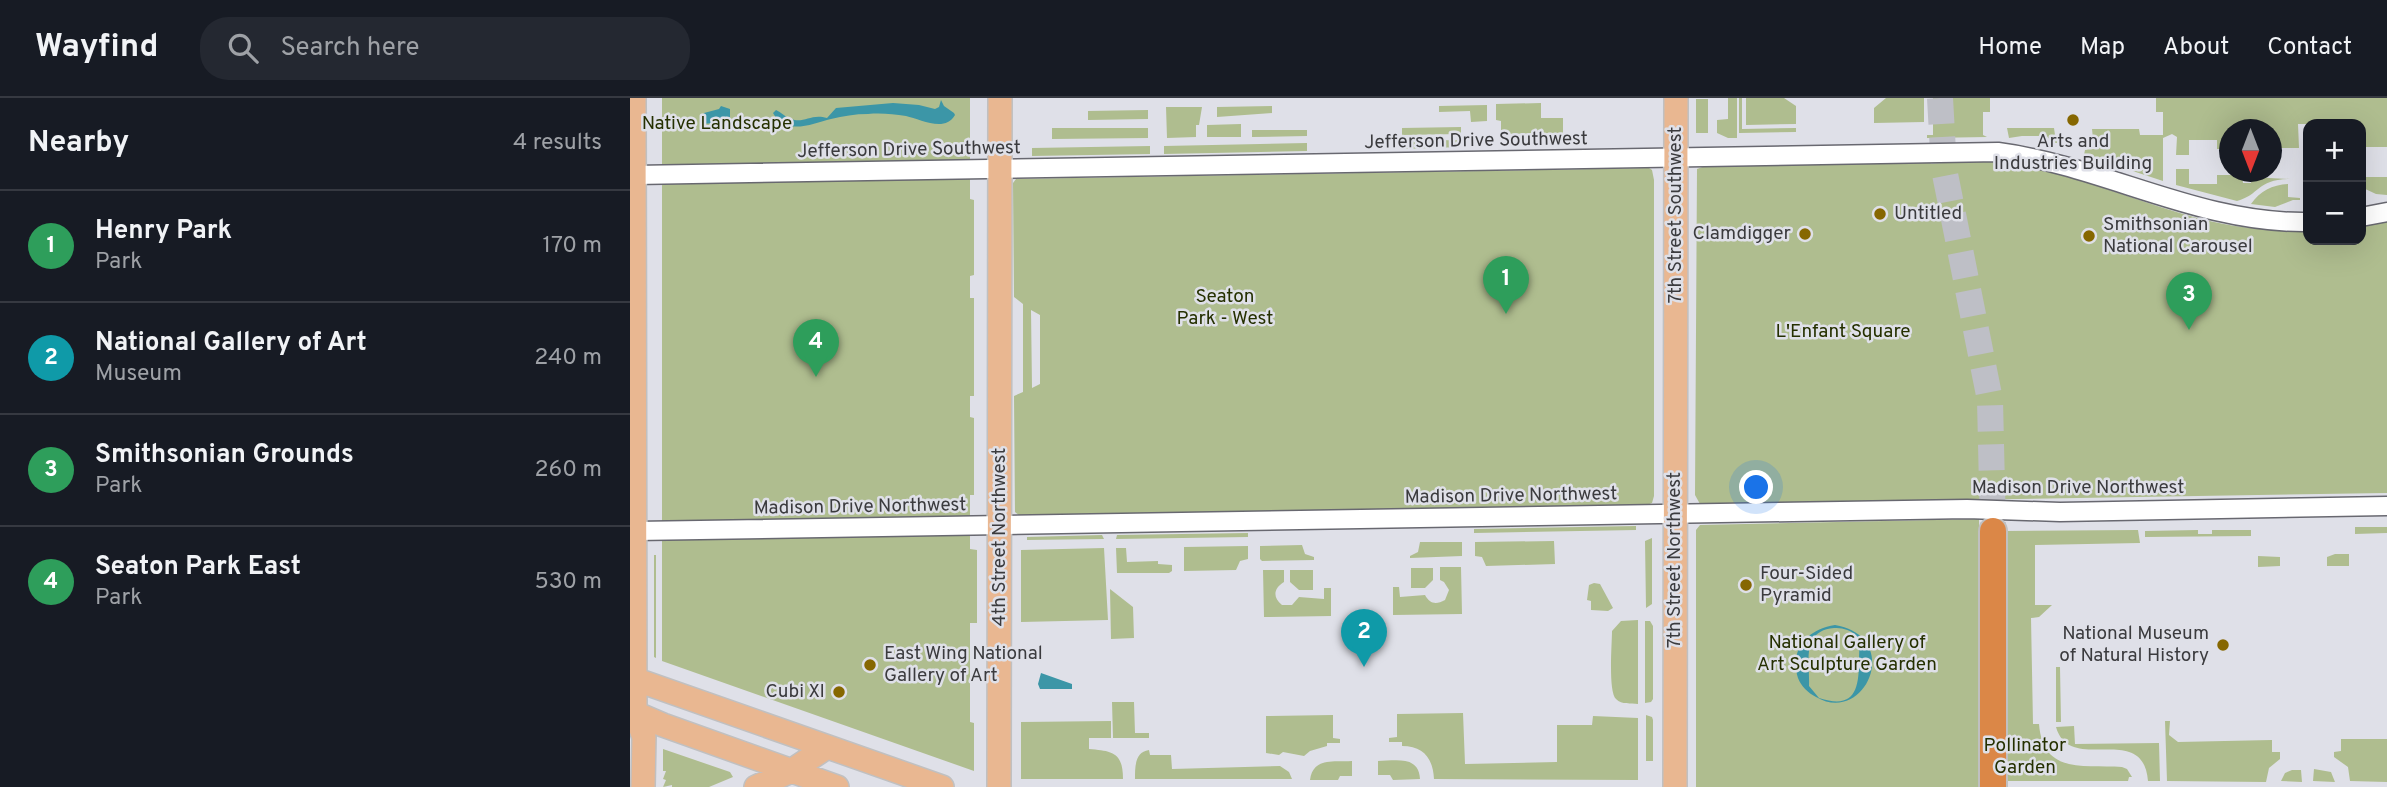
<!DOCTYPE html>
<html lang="en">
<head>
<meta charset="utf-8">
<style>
	body { margin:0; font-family:Overpass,sans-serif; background:#242831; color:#f1f3f6 }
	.controls { position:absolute; right:21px; top:21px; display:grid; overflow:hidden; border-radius:14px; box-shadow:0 7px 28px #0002 }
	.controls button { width:63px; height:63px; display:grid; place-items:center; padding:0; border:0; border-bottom:2px solid #363941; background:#171b24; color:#f1f3f6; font:35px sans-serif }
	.compass { position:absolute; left:1589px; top:21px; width:63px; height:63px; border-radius:50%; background:#171b24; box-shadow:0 7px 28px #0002; rotate:180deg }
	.you { position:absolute; left:1127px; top:390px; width:24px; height:24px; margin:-18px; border:5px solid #fff; border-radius:50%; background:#1a73e8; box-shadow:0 0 0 10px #1a73e833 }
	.badge { display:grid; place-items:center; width:46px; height:46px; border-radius:50%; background:#866701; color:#fff; font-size:23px; font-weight:700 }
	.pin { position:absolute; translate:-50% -58px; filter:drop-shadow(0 2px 4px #0008) }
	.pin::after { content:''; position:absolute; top:37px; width:24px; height:21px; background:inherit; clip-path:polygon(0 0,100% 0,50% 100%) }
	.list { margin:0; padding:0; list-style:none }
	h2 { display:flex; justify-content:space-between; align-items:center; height:91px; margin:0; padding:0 28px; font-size:30px }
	h2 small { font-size:23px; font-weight:400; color:#9ea1a6 }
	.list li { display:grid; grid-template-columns:46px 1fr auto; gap:21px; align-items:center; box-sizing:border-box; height:112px; padding:0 28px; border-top:2px solid #363941 }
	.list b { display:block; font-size:26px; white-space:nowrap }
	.list p { margin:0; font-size:23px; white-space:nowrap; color:#9ea1a6 }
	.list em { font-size:23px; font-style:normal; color:#9ea1a6 }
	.icon { flex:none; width:38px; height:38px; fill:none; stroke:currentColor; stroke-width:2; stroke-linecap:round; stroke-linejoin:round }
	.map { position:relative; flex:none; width:1757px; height:689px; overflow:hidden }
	header { display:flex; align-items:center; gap:42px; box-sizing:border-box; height:98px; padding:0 35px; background:#171b24; border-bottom:2px solid #363941 }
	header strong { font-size:33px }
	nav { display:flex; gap:38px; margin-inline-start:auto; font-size:24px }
	.search { width:490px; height:63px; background:#242831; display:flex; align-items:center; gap:18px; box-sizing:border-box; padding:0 24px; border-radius:28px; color:#9ea1a6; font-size:26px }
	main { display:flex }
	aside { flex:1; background:#171b24 }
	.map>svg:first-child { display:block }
	.green { fill:#afbd8f; fill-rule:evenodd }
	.water { fill:#3c96a7; fill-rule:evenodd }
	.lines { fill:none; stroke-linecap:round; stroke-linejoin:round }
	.highway-tunnel { stroke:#bebfc6; stroke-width:26; stroke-dasharray:26 13; stroke-linecap:butt }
	.minor-casing { stroke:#686870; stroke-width:21 }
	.major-casing { stroke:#c0c0c1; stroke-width:26 }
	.highway-casing { stroke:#c0c0c1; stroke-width:30 }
	.minor { stroke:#fff; stroke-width:18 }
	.major { stroke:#e9b791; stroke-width:23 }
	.highway { stroke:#db8747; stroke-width:26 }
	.poi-dot { fill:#866701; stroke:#dfe0e8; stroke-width:2.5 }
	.labels { text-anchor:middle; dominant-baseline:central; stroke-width:5; stroke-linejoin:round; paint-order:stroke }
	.park-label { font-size:19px; fill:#253000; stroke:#dfe0e8 }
	.street-label { font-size:19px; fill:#3b3b3e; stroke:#dfe0e8 }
	.poi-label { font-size:19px; fill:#3b3b3e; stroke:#dfe0e8; text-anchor:start }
</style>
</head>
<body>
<header>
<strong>Wayfind</strong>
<div class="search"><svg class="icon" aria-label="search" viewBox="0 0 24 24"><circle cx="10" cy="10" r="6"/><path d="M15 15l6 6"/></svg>Search here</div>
<nav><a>Home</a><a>Map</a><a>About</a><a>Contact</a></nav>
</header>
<main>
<aside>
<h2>Nearby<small>4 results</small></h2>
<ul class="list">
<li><span class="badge" style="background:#2e9e5b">1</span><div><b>Henry Park</b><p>Park</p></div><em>170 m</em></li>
<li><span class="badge" style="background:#0f9aa8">2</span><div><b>National Gallery of Art</b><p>Museum</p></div><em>240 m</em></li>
<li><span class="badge" style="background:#2e9e5b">3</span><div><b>Smithsonian Grounds</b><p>Park</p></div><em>260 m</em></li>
<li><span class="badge" style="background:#2e9e5b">4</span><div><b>Seaton Park East</b><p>Park</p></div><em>530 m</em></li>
</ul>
</aside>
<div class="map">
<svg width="1757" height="689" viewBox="0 0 1757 689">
	<rect width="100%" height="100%" fill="#dfe0e8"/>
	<path class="green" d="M32 0H340V101L344 102V177L340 178V200H344V298H340V319L344 320V397H340V451L347 452V525H340V624L344 625V673L32 563Z
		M1098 0H1107V40H1098L1087 35V22L1098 21Z
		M1109 0H1112V31L1166 30V34L1109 35Z
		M1116 0H1154L1166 8V26L1116 27Z
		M1256 0H1294V24L1244 25V10Z
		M1303 0H1360V14H1353V37L1357 39 1297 40V37H1303Z
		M1526 0H1757V49H1731V26H1668L1669 50H1642V32H1600L1599 51H1587V42H1559V57H1546L1547 39 1542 36 1533 40V83L1454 57 1455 52 1464 50 1462 31H1509L1510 37H1533V14H1526Z
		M1066 1H1078V35H1066Z
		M911 5V20H933V35L871 36V23L866 22V6Z
		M857 7V23L841 24 840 13 809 14V8Z
		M642 8V15L587 19V9Z
		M536 9H572L569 27H566V39L537 40Z
		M518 12V21L458 22V13Z
		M611 26V39H577V27Z
		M831 29V36L772 37V30Z
		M422 30H518V40L422 41Z
		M1377 30H1424L1425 37 1431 38 1432 45H1424L1416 38H1392L1379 40Z
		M622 32H677V38L622 39Z
		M830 42V49L772 51V43Z
		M677 45V53L534 56V48Z
		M520 48V56L402 58V50Z
		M1358 63C1432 70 1500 102 1571 121 1606 130 1643 133 1678 133V142H1731V128L1757 123V395L1070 406 1065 397 1067 71 1075 68Z
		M1019 70 1022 72 1024 82V398L1022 405 1017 407 390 418 385 414 384 298 393 294V206L384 199 383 85 386 81ZM401 212 410 217V286L402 290Z
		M1546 71H1559V86H1587V77H1612L1613 85H1621V79L1660 81C1627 81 1630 97 1607 103L1546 87Z
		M1735 79H1757V97L1746 96 1731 89V83H1735Z
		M1658 86V99L1670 100V102H1663L1645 109 1621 106C1630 93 1642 87 1658 86Z
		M1349 421 1352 689H1066V432L1070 427Z
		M1006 428V432L844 435V431Z
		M1725 429H1757V435L1725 436Z
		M1508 432 1510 445 1405 447V507H1422L1409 519 1401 520 1403 626H1409C1413 678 1456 666 1492 669L1497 671 1502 679H1499L1498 683H1373L1375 433Z
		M1568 432V436H1582V432H1621V438L1515 439V433Z
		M618 435V439L486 441 487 437Z
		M472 437 474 441 397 442V439Z
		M1022 440V506L1016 510 1015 443Z
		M924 443 925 466 856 468 852 459 845 458V444Z
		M790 444H832V458L780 460V458L788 454Z
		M672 447 675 456 684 459V462L632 463 630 461V448Z
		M618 448V461L610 463 606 472 554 473V449Z
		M474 450 478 522 391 524V452Z
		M486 450H496L497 464 528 463V466L542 467V473L539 475H487Z
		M1705 456H1719V468H1697V459Z
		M24 457H26V560L24 559Z
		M1628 458 1650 459V468L1628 469Z
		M810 469H831L832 516 763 517V489H769L770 499 795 497C800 506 806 507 815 502L819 492 814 484 810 482Z
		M781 470H803V482L795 490H781Z
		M633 472H654V484C644 490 642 499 652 507H662L669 499 694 501V490H701V518L634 519Z
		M660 472H683V492H669L660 484Z
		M964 485 970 486 983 510 978 513 961 512V503L957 502 959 487Z
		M480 491 503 509 504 540 481 541Z
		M1008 522V606C1001 605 992 607 986 601 978 593 982 546 982 533L991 523Z
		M1015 523H1020L1023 528V601L1021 604 1015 605Z
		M1426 569H1430L1431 624H1426Z
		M482 604H504L505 635H519V640H483Z
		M833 615 835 666 927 664V627H962L963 618 1008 620V682L804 681C803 661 794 648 772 648V644H759V640L767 639V616Z
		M703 617V640L710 641V645H697V648L680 653 674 658 653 654 649 657 636 655V618Z
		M1016 617 1022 619 1023 622V663H1016Z
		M481 623V640H459V651C482 653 493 654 493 681H391V624Z
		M1535 623H1540L1539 637 1548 644 1642 642V654H1650V661L1639 670 1636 684 1537 683Z
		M1444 628 1445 646 1529 645 1530 683H1518C1513 622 1440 678 1426 629Z
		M1711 641H1757V684L1720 683 1718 669 1704 659V654L1711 653Z
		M33 651 100 674 103 679 79 689H42V687L33 689 36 682 33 681 36 673H33Z
		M519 652 520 657H541L542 671 650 668 659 674 662 681H505C505 668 505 654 519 652Z
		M722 663V678H710L708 682H680C683 659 704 664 722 663Z
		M748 663C765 663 789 657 790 681L763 682 760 677H748Z
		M1684 671 1701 674 1705 684 1683 683Z
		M1662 672H1671L1672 684 1651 683 1655 675Z"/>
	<path class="water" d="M311 2 314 8 324 15 325 17C315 35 290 21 276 18 263 16 251 15 238 16 225 16 213 18 201 21 182 26 155 38 143 15L146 12C151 14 155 19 161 21 174 26 181 15 197 20L206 10 263 5 289 7 305 11 309 9Z
		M91 8 100 11V21L97 24 72 26 71 20 74 15 89 11Z
		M1205 527C1274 539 1235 628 1186 599 1178 595 1171 588 1168 580 1159 551 1178 531 1205 527ZM1204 530C1211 530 1219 531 1224 536 1231 543 1229 554 1229 562 1229 591 1225 612 1189 600L1179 588C1180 563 1171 533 1204 530Z
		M411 575 442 586V591H410L408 586Z"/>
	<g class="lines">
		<path class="highway-tunnel" d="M1310 0 1314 71 1360 302 1363 433"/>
		<g class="minor-casing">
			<path id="minor" d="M5 77 1368 54C1474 68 1569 126 1678 124
				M1731 119 1757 114
				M6 433 1337 411 1430 414 1757 408"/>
		</g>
		<g class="major-casing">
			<path id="major" d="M4 0 5 615 14 639 13 689
				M7 582 312 689
				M5 615 33 627 207 689
				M126 689 161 673 197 649
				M369 689 370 0
				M1045 689 1046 0"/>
		</g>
		<g class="highway-casing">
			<path id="highway" d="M1363 433V689"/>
		</g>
		<use href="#minor" class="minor"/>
		<use href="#major" class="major"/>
		<use href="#highway" class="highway"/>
	</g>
	<g class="poi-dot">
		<circle cx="1443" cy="22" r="7"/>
		<circle cx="1250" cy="116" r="7"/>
		<circle cx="1175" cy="136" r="7"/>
		<circle cx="1459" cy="138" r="7"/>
		<circle cx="1116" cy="487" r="7"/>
		<circle cx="1593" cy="547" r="7"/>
		<circle cx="240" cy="567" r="7"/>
		<circle cx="209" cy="594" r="7"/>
	</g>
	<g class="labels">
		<g class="park-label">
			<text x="87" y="26">Native Landscape</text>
			<text x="595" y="199">Seaton<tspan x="595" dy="22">Park - West</tspan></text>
			<text x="1213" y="234">L'Enfant Square</text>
			<text x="1217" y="545">National Gallery of<tspan x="1217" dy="22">Art Sculpture Garden</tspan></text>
			<text x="1395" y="648">Pollinator<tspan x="1395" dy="22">Garden</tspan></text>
		</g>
		<g class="street-label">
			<text transform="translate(846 43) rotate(-1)">Jefferson Drive Southwest</text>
			<text transform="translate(279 52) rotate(-1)">Jefferson Drive Southwest</text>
			<text transform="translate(1046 117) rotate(-90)">7th Street Southwest</text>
			<text x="1448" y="390">Madison Drive Northwest</text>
			<text transform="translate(881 398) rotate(-1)">Madison Drive Northwest</text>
			<text transform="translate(230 409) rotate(-1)">Madison Drive Northwest</text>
			<text transform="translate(370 439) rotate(-90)">4th Street Northwest</text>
			<text transform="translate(1045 462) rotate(-90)">7th Street Northwest</text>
		</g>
		<g class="poi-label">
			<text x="1443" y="44" text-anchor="middle">Arts and<tspan x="1443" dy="22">Industries Building</tspan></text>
			<text x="1264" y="116">Untitled</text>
			<text x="1473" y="127">Smithsonian<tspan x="1473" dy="22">National Carousel</tspan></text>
			<text x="1161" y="136" text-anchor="end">Clamdigger</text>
			<text x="1130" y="476">Four-Sided<tspan x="1130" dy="22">Pyramid</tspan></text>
			<text x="1579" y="536" text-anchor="end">National Museum<tspan x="1579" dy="22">of Natural History</tspan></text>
			<text x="254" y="556">East Wing National<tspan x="254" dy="22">Gallery of Art</tspan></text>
			<text x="195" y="594" text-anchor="end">Cubi XI</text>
		</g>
	</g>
</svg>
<div class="controls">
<button>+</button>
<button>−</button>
</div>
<svg class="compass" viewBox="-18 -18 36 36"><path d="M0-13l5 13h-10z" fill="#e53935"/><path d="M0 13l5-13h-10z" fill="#9ea1a6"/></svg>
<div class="you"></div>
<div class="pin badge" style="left:876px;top:216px;background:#2e9e5b">1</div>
<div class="pin badge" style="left:734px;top:569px;background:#0f9aa8">2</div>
<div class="pin badge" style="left:1559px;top:232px;background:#2e9e5b">3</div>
<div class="pin badge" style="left:186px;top:279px;background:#2e9e5b">4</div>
</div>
</main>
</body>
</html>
